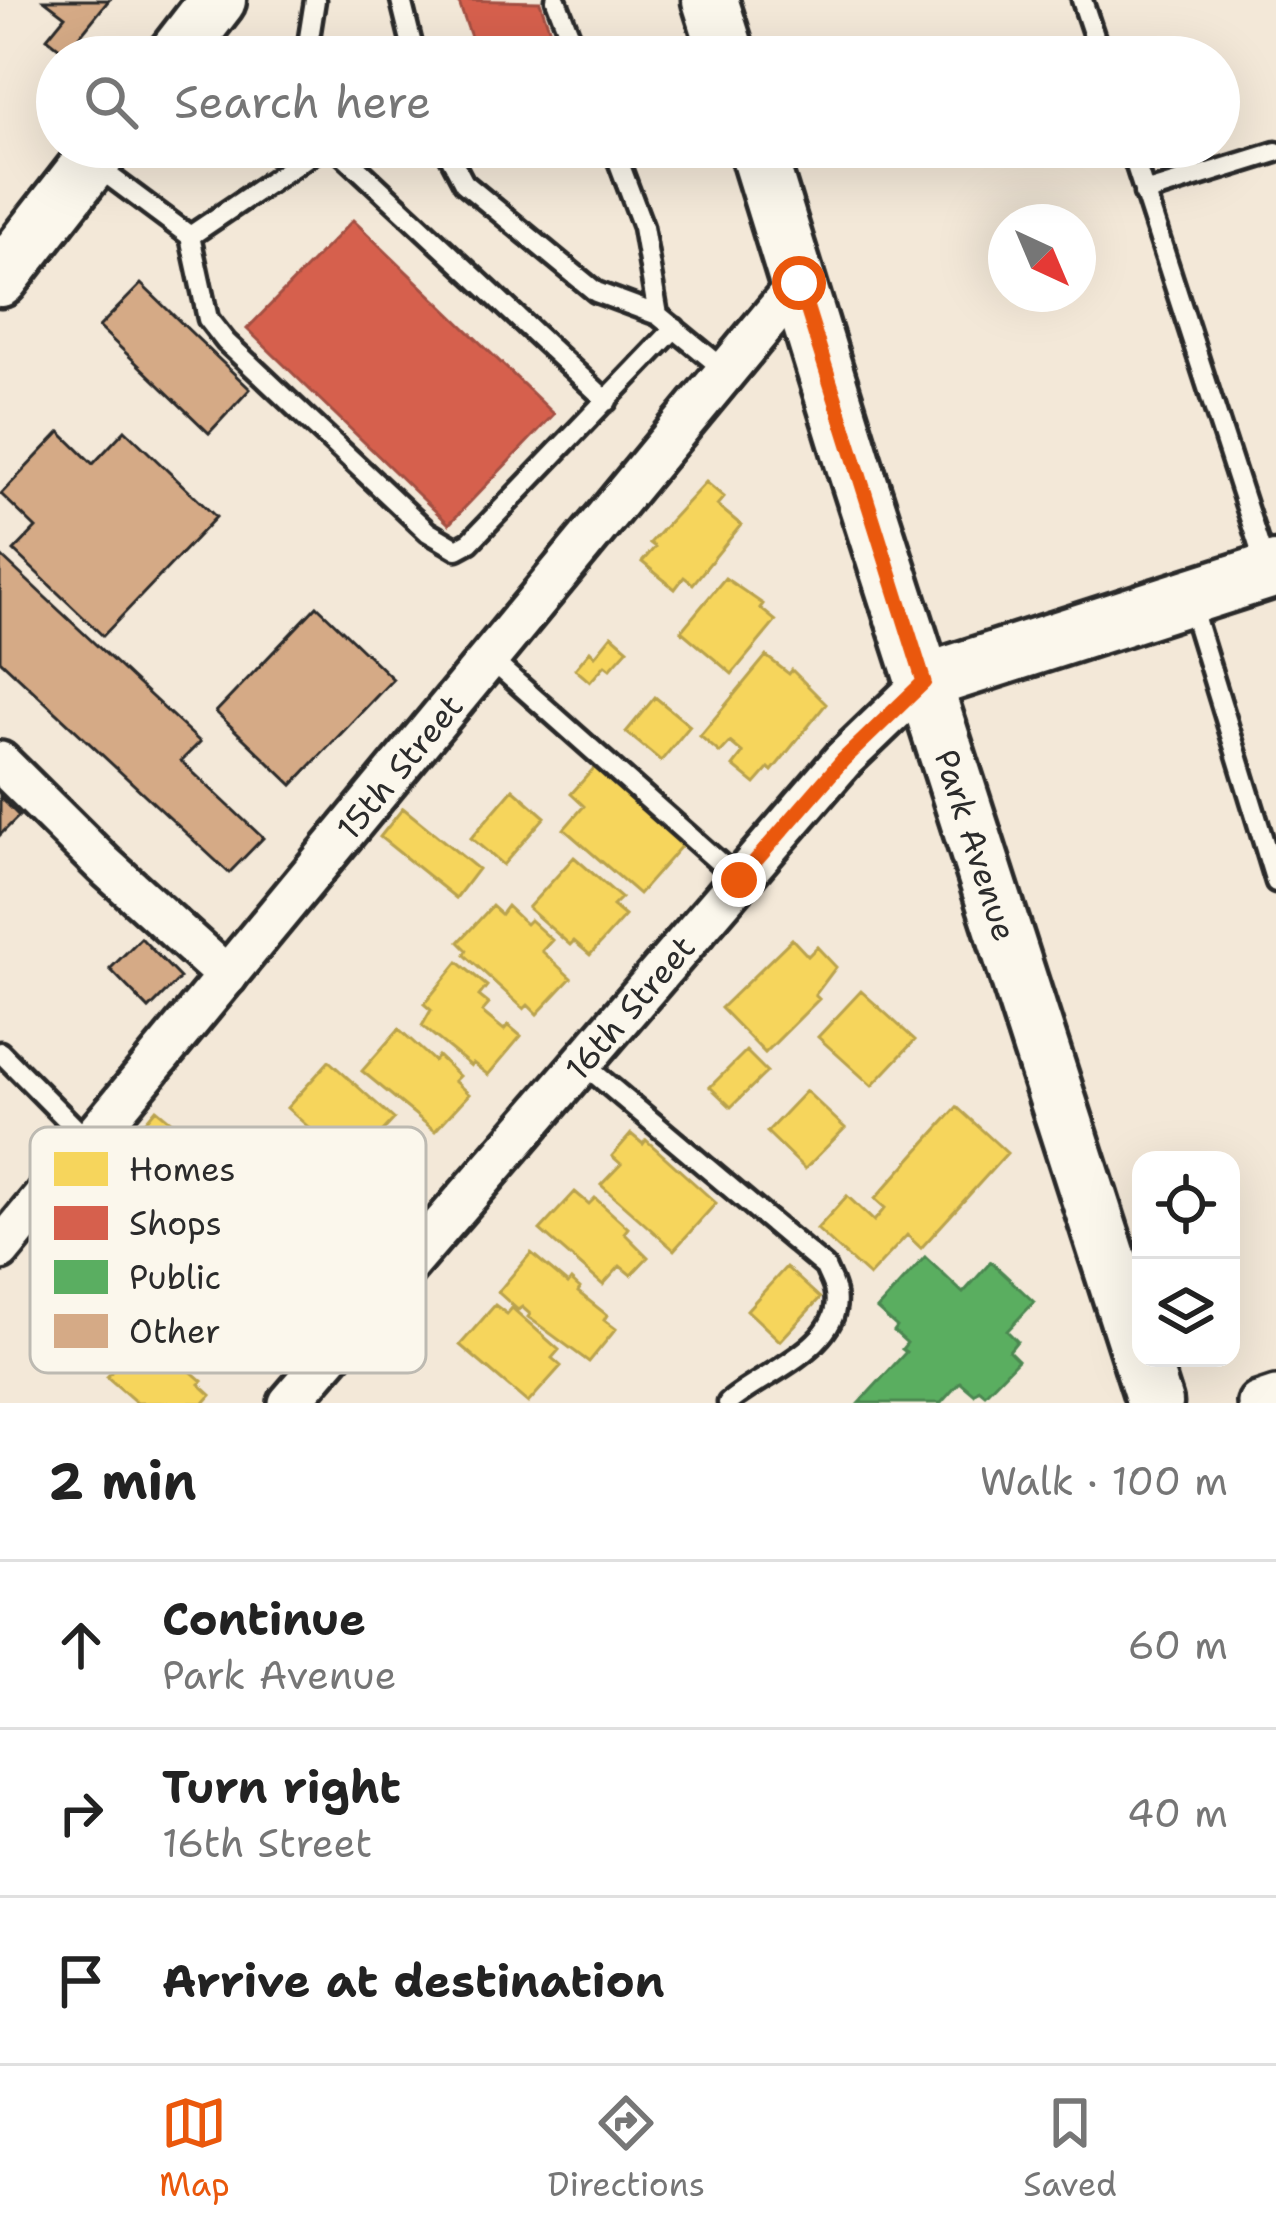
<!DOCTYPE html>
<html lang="en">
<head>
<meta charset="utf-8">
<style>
	body { margin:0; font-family:"Shantell Sans",sans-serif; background:#f2f2f2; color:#222 }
	.controls { position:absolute; right:36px; bottom:36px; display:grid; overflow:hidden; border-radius:24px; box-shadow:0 12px 48px #0002 }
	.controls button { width:108px; height:108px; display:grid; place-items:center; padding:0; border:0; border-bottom:3px solid #e0e0e0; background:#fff; color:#222; font:60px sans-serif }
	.compass { position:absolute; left:988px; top:204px; width:108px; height:108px; border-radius:50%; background:#fff; box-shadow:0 12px 48px #0002; rotate:136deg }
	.stop { position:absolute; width:36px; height:36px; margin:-27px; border:9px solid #ea580c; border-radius:50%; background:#fff }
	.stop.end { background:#ea580c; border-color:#fff; box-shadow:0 3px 12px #0008 }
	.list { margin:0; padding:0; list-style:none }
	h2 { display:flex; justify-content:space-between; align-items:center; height:156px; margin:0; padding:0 48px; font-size:51px }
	h2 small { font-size:39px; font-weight:400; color:#767676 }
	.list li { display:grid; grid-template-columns:78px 1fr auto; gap:36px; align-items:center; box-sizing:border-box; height:168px; padding:0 48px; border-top:3px solid #e0e0e0 }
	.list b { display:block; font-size:45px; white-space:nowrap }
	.list p { margin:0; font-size:39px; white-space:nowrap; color:#767676 }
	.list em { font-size:39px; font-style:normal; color:#767676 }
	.icon { flex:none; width:66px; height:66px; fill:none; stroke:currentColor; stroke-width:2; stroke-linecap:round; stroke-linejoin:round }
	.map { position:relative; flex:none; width:1276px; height:1403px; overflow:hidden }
	.search { position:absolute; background:#fff; box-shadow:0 12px 48px #0002; left:36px; right:36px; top:36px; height:132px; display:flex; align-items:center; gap:30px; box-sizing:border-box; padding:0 42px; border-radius:66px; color:#767676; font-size:45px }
	.sheet { height:660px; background:#fff }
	nav { display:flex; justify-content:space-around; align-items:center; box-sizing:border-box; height:168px; border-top:3px solid #e0e0e0; background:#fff; font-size:33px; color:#767676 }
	nav a { display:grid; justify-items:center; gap:6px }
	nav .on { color:#ea580c }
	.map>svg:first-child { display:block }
	.homes { fill:#f6d55c; stroke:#b9a24d; stroke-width:3 }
	.shops { fill:#d6604d; stroke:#a35043; stroke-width:3 }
	.public { fill:#5aae61; stroke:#4c8751; stroke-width:3 }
	.building { fill:#d5aa86; stroke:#2b2b2b; stroke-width:3 }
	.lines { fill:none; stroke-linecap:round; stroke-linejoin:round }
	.lane-casing { stroke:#2b2b2b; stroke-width:27 }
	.street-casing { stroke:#2b2b2b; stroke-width:48 }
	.secondary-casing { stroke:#2b2b2b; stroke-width:63 }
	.lane { stroke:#fbf7ec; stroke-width:18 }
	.street { stroke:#fbf7ec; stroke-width:39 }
	.secondary { stroke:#fbf7ec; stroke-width:54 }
	.route { stroke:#ea580c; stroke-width:15 }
	.labels { text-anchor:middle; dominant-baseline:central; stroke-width:12; stroke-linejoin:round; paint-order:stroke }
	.street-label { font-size:33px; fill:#2b2b2b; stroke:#fbf7ec }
	.key { fill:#fbf7ec; stroke:#bdbab2; stroke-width:3 }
	.key-label { font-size:33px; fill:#2b2b2b }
</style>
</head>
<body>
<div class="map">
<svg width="1276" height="1403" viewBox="0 0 1276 1403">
	<rect width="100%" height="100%" fill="#f3e8d8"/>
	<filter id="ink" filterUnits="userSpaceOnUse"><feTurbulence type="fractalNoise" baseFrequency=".00833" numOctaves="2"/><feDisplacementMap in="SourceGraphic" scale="24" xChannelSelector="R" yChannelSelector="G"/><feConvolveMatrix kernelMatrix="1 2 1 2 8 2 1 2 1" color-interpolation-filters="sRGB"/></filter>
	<g filter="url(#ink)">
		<path class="homes" d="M706 482 724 497 717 505 741 525 693 584 684 577 675 589 642 562 655 547 650 543Z
			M725 578 763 604 760 608 776 621 732 674 681 631Z
			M612 635 628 649 610 669 605 665 590 682 575 669 590 651 595 656Z
			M766 656 789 674 792 670 826 704 772 771 769 768 755 784 733 766 743 753 730 742 720 753 700 736Z
			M655 697 690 726 661 761 626 732Z
			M595 767 683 844 639 894 564 829 584 806 571 794Z
			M513 789 545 817 503 865 471 838Z
			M403 808 478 869 456 898 380 837Z
			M574 857 621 898 613 906 625 916 590 955 574 941 570 945 528 908Z
			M492 906 501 914 507 906 526 924 530 920 552 940 542 951 571 978 537 1014 528 1005 524 1009 465 955 467 950 459 942Z
			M792 939 808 956 817 947 836 967 815 995 819 999 765 1053 721 1008Z
			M458 962 487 986 479 996 489 1004 482 1012 504 1030 508 1025 521 1036 488 1075 473 1063 471 1066 422 1026 431 1010 424 1004Z
			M861 991 915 1040 872 1086 818 1037Z
			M399 1029 434 1061 438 1056 459 1076 454 1081 469 1094 435 1131 362 1071Z
			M746 1051 767 1072 731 1107 710 1087Z
			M329 1061 394 1119 382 1132 390 1140 360 1173 287 1108Z
			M806 1091 845 1128 805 1169 767 1132Z
			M957 1107 1007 1153 921 1248 907 1235 869 1276 817 1229 847 1196 874 1221 885 1208 875 1199Z
			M156 1109 197 1143 156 1193 120 1163 124 1158 119 1153Z
			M631 1134 643 1144 646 1140 716 1203 674 1250 601 1185 621 1164 612 1156Z
			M575 1192 589 1204 595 1198 628 1228 624 1233 648 1257 631 1275 620 1266 603 1285 540 1230Z
			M531 1253 568 1284 571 1280 580 1288 578 1292 607 1315 604 1320 616 1329 589 1362 528 1317 530 1314 522 1307 518 1310 498 1292Z
			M786 1267 820 1298 780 1341 747 1310Z
			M495 1305 507 1314 512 1308 559 1350 552 1358 561 1366 528 1403 460 1345Z
			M134 1330 145 1331 202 1381 199 1384 211 1395 204 1403H137L107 1377 119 1364 115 1349Z"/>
		<path class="shops" d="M458 0 540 2 559 57H478Z
			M353 220 554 414 449 524 247 329Z"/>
		<path class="public" d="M925 1257 963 1293 991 1262 1034 1302 1007 1331 1017 1341 1009 1351 1018 1360 985 1394 979 1389 974 1394 960 1382 941 1403H859L906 1352 902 1349 907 1343 894 1331 897 1327 877 1309Z"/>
		<path class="building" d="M44 0H109L66 53 47 38 65 16Z
			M141 284 250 389 209 433 99 327Z
			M125 430 216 517 103 636 14 551 36 528 1 494 60 432 93 464Z
			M0 555 200 742 181 761 263 838 229 873 0 660Z
			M317 606 393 679 292 785 216 712Z
			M0 797 19 816 0 835Z
			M141 938 180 978 149 1009 110 969Z"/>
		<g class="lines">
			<g class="lane-casing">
				<path id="lane" d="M401 0 415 57
					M556 0 578 57
					M1082 0 1101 57
					M306 57 315 0
					M335 147 607 401
					M445 147 464 183 596 292 658 315 726 371
					M613 147 643 227 658 315
					M1130 147 1266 567
					M96 166 190 236 208 319 226 342 428 532 457 549 470 542 675 328
					M1144 193 1276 152
					M190 236 322 147
					M1190 602 1276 882
					M489 658 739 880
					M0 1052 89 1142
					M581 1062 825 1267C828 1275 834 1285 835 1293 845 1346 757 1376 728 1403"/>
			</g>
			<g class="street-casing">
				<g id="street">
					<path d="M0 762 104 865 227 976"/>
					<path id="s1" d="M0 1250 799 283"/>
					<path id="s2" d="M289 1403 843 760 924 682"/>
					<path d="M1258 1403 1276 1397"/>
				</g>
			</g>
			<g class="secondary-casing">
				<g id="secondary">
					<path d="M710 0 728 57"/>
					<path d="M174 57 218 0"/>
					<path id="s3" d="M756 147 854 465 1155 1403"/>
					<path d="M0 279 103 147"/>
					<path d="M924 682 1276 569"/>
				</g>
			</g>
			<use href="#lane" class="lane"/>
			<use href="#street" class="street"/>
			<use href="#secondary" class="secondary"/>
		</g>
	</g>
	<g class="lines" filter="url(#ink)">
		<path class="route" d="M739 880 843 760 924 682 799 283"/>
	</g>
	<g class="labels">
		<g class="street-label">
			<text stroke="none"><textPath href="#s1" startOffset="627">15th Street</textPath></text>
			<text stroke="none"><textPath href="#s3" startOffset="732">Park Avenue</textPath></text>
			<text stroke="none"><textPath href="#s2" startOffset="522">16th Street</textPath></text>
		</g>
	</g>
	<rect x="30" y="1127" width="396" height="246" rx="18" class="key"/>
	<rect x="54" y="1152" width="54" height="34" fill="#f6d55c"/>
	<rect x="54" y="1206" width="54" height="34" fill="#d6604d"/>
	<rect x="54" y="1260" width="54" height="34" fill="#5aae61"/>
	<rect x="54" y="1314" width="54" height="34" fill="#d5aa86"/>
	<g class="key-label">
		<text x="129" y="1181">Homes</text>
		<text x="129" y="1235">Shops</text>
		<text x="129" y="1289">Public</text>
		<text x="129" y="1343">Other</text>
	</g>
</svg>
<div class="controls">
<button><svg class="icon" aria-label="locate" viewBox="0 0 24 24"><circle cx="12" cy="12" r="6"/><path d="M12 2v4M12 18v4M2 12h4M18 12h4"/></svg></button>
<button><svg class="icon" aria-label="layers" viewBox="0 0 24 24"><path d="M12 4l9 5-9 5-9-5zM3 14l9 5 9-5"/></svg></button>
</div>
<svg class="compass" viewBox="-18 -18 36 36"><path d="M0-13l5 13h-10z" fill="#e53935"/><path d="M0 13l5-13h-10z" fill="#767676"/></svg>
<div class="stop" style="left:799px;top:283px"></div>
<div class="stop end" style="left:739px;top:880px"></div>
<div class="search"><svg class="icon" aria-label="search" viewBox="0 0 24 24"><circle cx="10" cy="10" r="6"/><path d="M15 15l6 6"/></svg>Search here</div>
</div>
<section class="sheet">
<h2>2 min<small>Walk · 100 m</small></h2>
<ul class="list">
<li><svg class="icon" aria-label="ahead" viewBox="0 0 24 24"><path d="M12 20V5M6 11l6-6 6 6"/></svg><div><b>Continue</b><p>Park Avenue</p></div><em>60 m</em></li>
<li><svg class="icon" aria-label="right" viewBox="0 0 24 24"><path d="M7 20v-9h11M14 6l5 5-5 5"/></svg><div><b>Turn right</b><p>16th Street</p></div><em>40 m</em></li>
<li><svg class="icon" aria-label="arrive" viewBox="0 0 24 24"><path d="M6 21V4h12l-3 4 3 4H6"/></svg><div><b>Arrive at destination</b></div></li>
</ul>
</section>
<nav>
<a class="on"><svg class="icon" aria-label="map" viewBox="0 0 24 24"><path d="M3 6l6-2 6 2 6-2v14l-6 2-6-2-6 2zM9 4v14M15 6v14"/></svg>Map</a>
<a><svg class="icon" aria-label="directions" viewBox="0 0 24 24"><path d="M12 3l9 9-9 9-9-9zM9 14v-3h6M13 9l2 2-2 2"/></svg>Directions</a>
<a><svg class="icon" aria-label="saved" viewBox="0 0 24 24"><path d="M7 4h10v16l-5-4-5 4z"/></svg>Saved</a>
</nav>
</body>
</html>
